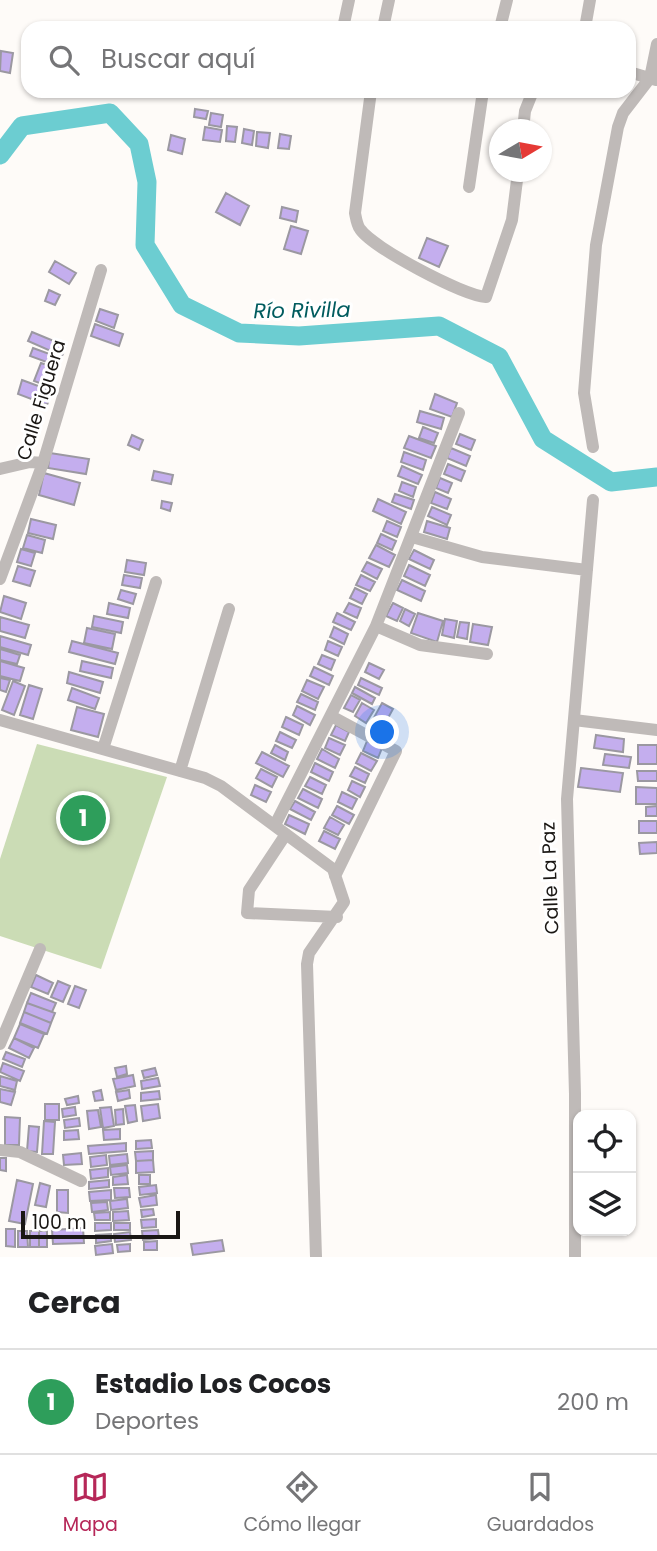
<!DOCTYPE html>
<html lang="es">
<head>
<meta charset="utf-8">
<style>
	body { margin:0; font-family:Poppins,sans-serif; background:#f6f6f6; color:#202124 }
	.controls { position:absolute; right:21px; bottom:21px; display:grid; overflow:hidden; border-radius:14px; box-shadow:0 2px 5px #0004 }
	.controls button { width:63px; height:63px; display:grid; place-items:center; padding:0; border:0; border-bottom:2px solid #e0e0e0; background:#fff; color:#202124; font:35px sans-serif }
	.compass { position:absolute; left:489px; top:119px; width:63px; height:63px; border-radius:50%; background:#fff; box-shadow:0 2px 5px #0004; rotate:80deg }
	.scale { position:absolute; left:21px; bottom:18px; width:159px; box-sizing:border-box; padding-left:7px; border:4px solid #1a1714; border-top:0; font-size:19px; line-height:24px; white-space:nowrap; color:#1a1714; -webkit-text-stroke:5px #fff; paint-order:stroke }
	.you { position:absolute; left:383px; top:733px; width:24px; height:24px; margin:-18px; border:5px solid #fff; border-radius:50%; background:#1a73e8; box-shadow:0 0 0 10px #1a73e833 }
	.badge { display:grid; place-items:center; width:46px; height:46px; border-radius:50%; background:#b62758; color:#fff; font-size:23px; font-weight:700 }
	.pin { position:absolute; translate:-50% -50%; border:4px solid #fff; box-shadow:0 2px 7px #0006 }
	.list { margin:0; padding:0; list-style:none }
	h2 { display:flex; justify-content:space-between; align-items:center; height:91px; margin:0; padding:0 28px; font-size:30px }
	h2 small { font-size:23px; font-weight:400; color:#757577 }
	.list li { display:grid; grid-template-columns:46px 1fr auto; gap:21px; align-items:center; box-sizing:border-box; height:105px; padding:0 28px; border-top:2px solid #e0e0e0 }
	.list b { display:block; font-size:26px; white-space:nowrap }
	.list p { margin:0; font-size:23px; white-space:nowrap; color:#757577 }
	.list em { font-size:23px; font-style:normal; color:#757577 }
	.icon { flex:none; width:38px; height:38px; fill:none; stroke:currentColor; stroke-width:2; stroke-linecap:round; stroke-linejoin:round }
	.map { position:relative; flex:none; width:657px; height:1257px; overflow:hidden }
	.search { position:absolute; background:#fff; box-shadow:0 2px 5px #0004; left:21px; right:21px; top:21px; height:77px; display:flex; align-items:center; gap:18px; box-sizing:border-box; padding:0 24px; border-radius:21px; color:#757577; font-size:26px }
	.sheet { height:196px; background:#fff }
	nav { display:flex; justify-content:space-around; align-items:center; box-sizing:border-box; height:98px; border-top:2px solid #e0e0e0; background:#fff; font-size:19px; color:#757577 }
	nav a { display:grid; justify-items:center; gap:4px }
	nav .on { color:#b62758 }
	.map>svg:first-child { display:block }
	.green { fill:#cbdcb5 }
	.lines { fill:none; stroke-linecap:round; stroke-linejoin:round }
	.river { stroke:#6ccdd1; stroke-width:19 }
	.building { fill:#c4aeee; stroke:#9b98a1; stroke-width:2 }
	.street { stroke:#bfbab8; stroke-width:12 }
	.labels { text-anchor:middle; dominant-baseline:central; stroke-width:6; stroke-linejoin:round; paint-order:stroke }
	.street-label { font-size:19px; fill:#1a1714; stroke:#fff }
	.water-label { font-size:21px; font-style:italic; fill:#015c5f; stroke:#fff }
</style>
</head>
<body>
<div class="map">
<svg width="657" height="1257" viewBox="0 0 657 1257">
	<rect width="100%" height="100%" fill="#fefbf8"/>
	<path class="green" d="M37 744 167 777 101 969 0 936V859Z"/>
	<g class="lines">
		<path class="river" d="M0 155 22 126 110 113 139 144 147 182 145 245 182 305 239 333 299 336 439 326 499 357 543 439 611 482 657 477"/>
	</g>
	<path class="building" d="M1 51 13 53 10 73 0 71Z
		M195 109 208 111 206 119 194 117Z
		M211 113 223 115 221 127 209 125Z
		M227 126 237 127 235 142 226 141Z
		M205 127 222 130 220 142 203 140Z
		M244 129 254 131 252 145 242 143Z
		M257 132 270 133 268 148 256 146Z
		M280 134 291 136 289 149 278 148Z
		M171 135 185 139 182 154 168 150Z
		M226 193 249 206 240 225 216 212Z
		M282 207 298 211 296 222 280 218Z
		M291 226 308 231 301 254 284 249Z
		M427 238 448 246 439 267 419 258Z
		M55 261 76 273 69 284 49 272Z
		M49 290 60 295 55 305 45 301Z
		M100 309 118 315 114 328 96 321Z
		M95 324 123 334 119 346 91 336Z
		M32 332 66 346 62 356 28 341Z
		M33 348 55 356 52 364 30 356Z
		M41 363 56 368 50 387 34 381Z
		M22 380 52 391 47 405 18 394Z
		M435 394 457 403 452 417 430 409Z
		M420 411 444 418 441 429 417 422Z
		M423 427 438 433 434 443 419 438Z
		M460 434 475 440 471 450 456 444Z
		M132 435 143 440 139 450 128 445Z
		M409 436 436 446 431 458 404 448Z
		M451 448 470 456 466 466 447 458Z
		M404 452 426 460 423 470 401 462Z
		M50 453 89 459 86 474 48 468Z
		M448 464 465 471 461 481 444 474Z
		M402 466 422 475 418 484 398 476Z
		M154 471 173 475 171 484 152 480Z
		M44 473 80 483 74 505 39 495Z
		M440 478 452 483 448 493 436 488Z
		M402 482 416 487 413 497 399 491Z
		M435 492 451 499 447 509 431 503Z
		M395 494 414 500 411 509 392 502Z
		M378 499 406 512 401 524 373 511Z
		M162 501 172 503 170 511 161 508Z
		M432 507 451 515 447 525 428 516Z
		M31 519 56 525 53 539 28 533Z
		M387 521 401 527 397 537 383 531Z
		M427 521 450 528 447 539 424 532Z
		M381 534 396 541 392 550 377 543Z
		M27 535 45 540 42 553 23 548Z
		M376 545 395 555 389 567 369 558Z
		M21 549 35 553 31 566 17 562Z
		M414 550 434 560 430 569 409 559Z
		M127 560 146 563 144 575 125 572Z
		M367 562 382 569 377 579 362 571Z
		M409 565 430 575 425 586 404 576Z
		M18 566 35 571 30 586 13 581Z
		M124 575 142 578 140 588 122 585Z
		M361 575 375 582 370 591 356 585Z
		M402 580 425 591 421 601 397 590Z
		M355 588 367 594 362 604 350 598Z
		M121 590 136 594 133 604 118 599Z
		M4 596 26 603 21 619 0 612Z
		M109 603 130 608 128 618 107 614Z
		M349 603 361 608 357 618 344 612Z
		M393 603 403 608 397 621 386 616Z
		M405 609 415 614 409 626 400 621Z
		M337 613 355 622 351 630 333 622Z
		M418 613 443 621 437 642 411 633Z
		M94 616 123 622 121 633 92 627Z
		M0 617 29 625 25 638 0 631Z
		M445 619 457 621 454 638 442 635Z
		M460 622 469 623 467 639 457 637Z
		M473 624 492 627 488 645 470 642Z
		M334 627 348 634 344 644 330 637Z
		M87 628 115 634 112 649 84 643Z
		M0 636 31 645 28 655 0 647Z
		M72 641 118 653 115 664 69 652Z
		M328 641 342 647 338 656 325 650Z
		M0 649 20 655 17 664 0 660Z
		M322 655 335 660 331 670 318 664Z
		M0 661 24 668 20 681 0 676Z
		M82 661 113 668 111 678 80 671Z
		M369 663 384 670 379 679 365 672Z
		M314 667 333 676 329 685 310 676Z
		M69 672 103 682 100 693 67 683Z
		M0 678 10 680 6 692 0 690Z
		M361 678 382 688 379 695 358 685Z
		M307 680 324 687 318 699 302 691Z
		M13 681 25 686 14 715 2 710Z
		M29 685 42 689 33 719 20 715Z
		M355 687 375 698 372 704 352 693Z
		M72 688 99 698 95 709 68 700Z
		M301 694 318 702 315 710 297 702Z
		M351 695 360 700 353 712 344 708Z
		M362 703 374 710 366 723 355 716Z
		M382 703 393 709 382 729 371 723Z
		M297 706 315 715 310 725 293 715Z
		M77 707 104 714 98 737 71 730Z
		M286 717 303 725 299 735 282 727Z
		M336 725 349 732 345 741 331 735Z
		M280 732 296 740 292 748 276 741Z
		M596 735 624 739 623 752 594 748Z
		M329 738 345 745 340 755 325 748Z
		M367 741 382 748 378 758 363 751Z
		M275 745 288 752 285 760 271 753Z
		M638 745H657V764H638Z
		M322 749 339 759 335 768 317 759Z
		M262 752 289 766 283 777 256 763Z
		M361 753 377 761 371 771 356 763Z
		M605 754 631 757 629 768 603 765Z
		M315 763 333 772 329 781 311 772Z
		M355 767 369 774 365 783 350 776Z
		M581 768 623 773 620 792 578 787Z
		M261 769 277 777 272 787 256 778Z
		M637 771H657V781H638Z
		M310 777 326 785 322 794 305 786Z
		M352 781 365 787 360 797 348 790Z
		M255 785 271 792 266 802 251 795Z
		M636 787 657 788V804H636Z
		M303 789 322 799 318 808 298 798Z
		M342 792 357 799 352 809 338 802Z
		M295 801 315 812 311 820 290 809Z
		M337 806 354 815 349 824 332 815Z
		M657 806V816H646V807Z
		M289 815 309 824 305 834 285 824Z
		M330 817 344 825 338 835 324 828Z
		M639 821H657V833H639Z
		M324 831 340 839 335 849 319 841Z
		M657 842V853L640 854 639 843Z
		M36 975 53 983 48 994 31 987Z
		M58 981 70 986 63 1002 51 997Z
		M75 986 86 990 79 1008 68 1004Z
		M31 993 56 1003 52 1012 27 1003Z
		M27 1003 55 1013 51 1023 24 1012Z
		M24 1012 51 1023 47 1034 20 1023Z
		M20 1024 44 1034 38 1048 14 1038Z
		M14 1038 34 1048 29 1058 9 1048Z
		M6 1052 25 1059 22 1067 3 1059Z
		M3 1063 24 1071 20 1081 0 1072Z
		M126 1066 127 1074 117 1077 115 1068Z
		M155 1068 157 1075 144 1078 142 1071Z
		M133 1075 135 1086 116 1090 113 1079Z
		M0 1076 17 1081 15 1090 0 1086Z
		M158 1078 160 1086 142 1089 141 1081Z
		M0 1089 15 1092 11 1105 0 1102Z
		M101 1090 103 1100 95 1101 93 1092Z
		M129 1090 130 1098 118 1101 116 1092Z
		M159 1091 160 1099 141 1101V1093Z
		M78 1096 79 1103 67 1105 65 1099Z
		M45 1104H59V1120H45Z
		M158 1104 160 1118 143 1121 141 1106Z
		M135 1105 137 1121 128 1123 125 1106Z
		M75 1107 76 1115 63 1117 62 1109Z
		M111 1107 114 1126 103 1128 100 1108Z
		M123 1109 124 1124 116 1125 115 1110Z
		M98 1110 101 1127 89 1129 87 1111Z
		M5 1117 20 1118 19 1145H5Z
		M79 1118 80 1126 65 1128 64 1120Z
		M44 1121 55 1122 53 1154H42Z
		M29 1126 39 1127 37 1152 27 1151Z
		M120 1129V1139L104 1140 103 1130Z
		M78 1130 79 1139 64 1140V1131Z
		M151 1140 152 1148 136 1149V1141Z
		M126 1143V1151L89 1154 88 1146Z
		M153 1151V1160L136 1161 135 1152Z
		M81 1153 82 1164 64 1165 63 1155Z
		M127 1154 128 1163 110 1165 109 1156Z
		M106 1155 107 1165 91 1167 90 1157Z
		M0 1158H6V1171L0 1170Z
		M153 1160 154 1172 136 1173V1161Z
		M127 1165 128 1173 111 1175 110 1167Z
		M108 1168V1177L91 1179 90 1170Z
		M127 1175 128 1184 113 1185V1177Z
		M139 1175H150V1184H139Z
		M17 1180 33 1184 25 1224 9 1221Z
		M109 1180V1187L89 1189V1182Z
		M40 1183 50 1186 46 1207 35 1205Z
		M156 1185 157 1193 140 1195 139 1187Z
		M114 1188H129L130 1197 115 1198Z
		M57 1190H68V1213L57 1212Z
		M111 1190V1200L90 1201 89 1192Z
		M156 1195 157 1205 141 1207 139 1198Z
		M127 1199 128 1208 111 1210 110 1201Z
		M107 1202 108 1210 92 1212 91 1203Z
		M153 1209 154 1215 142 1217 141 1210Z
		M128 1211 129 1220 113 1221V1212Z
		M110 1212V1220H95L94 1213Z
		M156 1219V1227L142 1228 141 1220Z
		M95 1223H111V1230L95 1231Z
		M114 1223H130V1230H114Z
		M83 1228 84 1243 53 1244 52 1230Z
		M6 1229H15V1247L6 1246Z
		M158 1230 159 1238 143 1240 142 1231Z
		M18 1231H27L28 1247H18Z
		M30 1231H39V1247H30Z
		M39 1231H47V1247H39Z
		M130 1232 131 1240 115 1242 114 1234Z
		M111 1234V1241L96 1243V1235Z
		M222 1240 224 1251 193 1255 191 1244Z
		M157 1241V1250H144V1242Z
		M112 1244 113 1253 96 1255 95 1246Z
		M130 1244V1251L118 1252 117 1245Z"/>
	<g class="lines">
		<path class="street" d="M343 28 349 0
			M383 28 389 0
			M500 28 507 0
			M585 28 590 0
			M629 72 656 80
			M371 91 355 213C356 218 357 225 360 229 373 248 462 295 486 297L512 220 518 172
			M523 130 525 111 533 91
			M469 187 483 91
			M593 447 584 393 596 245 618 127 623 113 650 78 657 44
			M0 469 30 462 43 463
			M412 537 482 557 587 570
			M0 579 43 463 101 270
			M376 626 420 645 487 654
			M331 716 396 751 335 876
			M0 720 205 778 221 786 333 869 344 902 309 953 307 964 316 1257
			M574 720 657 730
			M103 749 156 582
			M180 771 229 609
			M275 825 376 626 459 413
			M286 834 249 890 247 913 337 917
			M0 1044 40 949
			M0 1150 20 1152 81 1181
			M575 1257V1094L567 799 593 500"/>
	</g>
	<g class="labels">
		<g class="street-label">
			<text transform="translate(41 400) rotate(-73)">Calle Figuera</text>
			<text transform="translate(550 878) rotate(-92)">Calle La Paz</text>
		</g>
		<g class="water-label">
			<text transform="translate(302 310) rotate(-1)">Río Rivilla</text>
		</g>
	</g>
</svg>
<div class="controls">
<button><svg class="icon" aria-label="locate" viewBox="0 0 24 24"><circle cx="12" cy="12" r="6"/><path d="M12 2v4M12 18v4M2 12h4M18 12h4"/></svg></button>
<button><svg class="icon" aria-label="layers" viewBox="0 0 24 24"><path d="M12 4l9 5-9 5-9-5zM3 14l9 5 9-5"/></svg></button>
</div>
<svg class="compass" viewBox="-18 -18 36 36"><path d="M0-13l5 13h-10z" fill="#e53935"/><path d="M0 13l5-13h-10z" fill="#757577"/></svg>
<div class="scale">100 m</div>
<div class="you"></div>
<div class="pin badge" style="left:83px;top:818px;background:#2e9e5b">1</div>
<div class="search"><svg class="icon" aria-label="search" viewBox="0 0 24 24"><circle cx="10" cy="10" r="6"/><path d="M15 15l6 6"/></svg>Buscar aquí</div>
</div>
<section class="sheet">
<h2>Cerca<small></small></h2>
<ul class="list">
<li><span class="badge" style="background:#2e9e5b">1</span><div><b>Estadio Los Cocos</b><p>Deportes</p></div><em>200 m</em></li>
</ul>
</section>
<nav>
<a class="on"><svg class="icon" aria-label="map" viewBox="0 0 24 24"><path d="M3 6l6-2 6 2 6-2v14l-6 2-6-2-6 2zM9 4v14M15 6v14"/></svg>Mapa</a>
<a><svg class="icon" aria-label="directions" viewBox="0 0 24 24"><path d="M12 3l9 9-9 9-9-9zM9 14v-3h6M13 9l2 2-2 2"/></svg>Cómo llegar</a>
<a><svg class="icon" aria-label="saved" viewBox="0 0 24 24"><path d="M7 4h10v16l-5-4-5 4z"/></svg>Guardados</a>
</nav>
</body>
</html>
